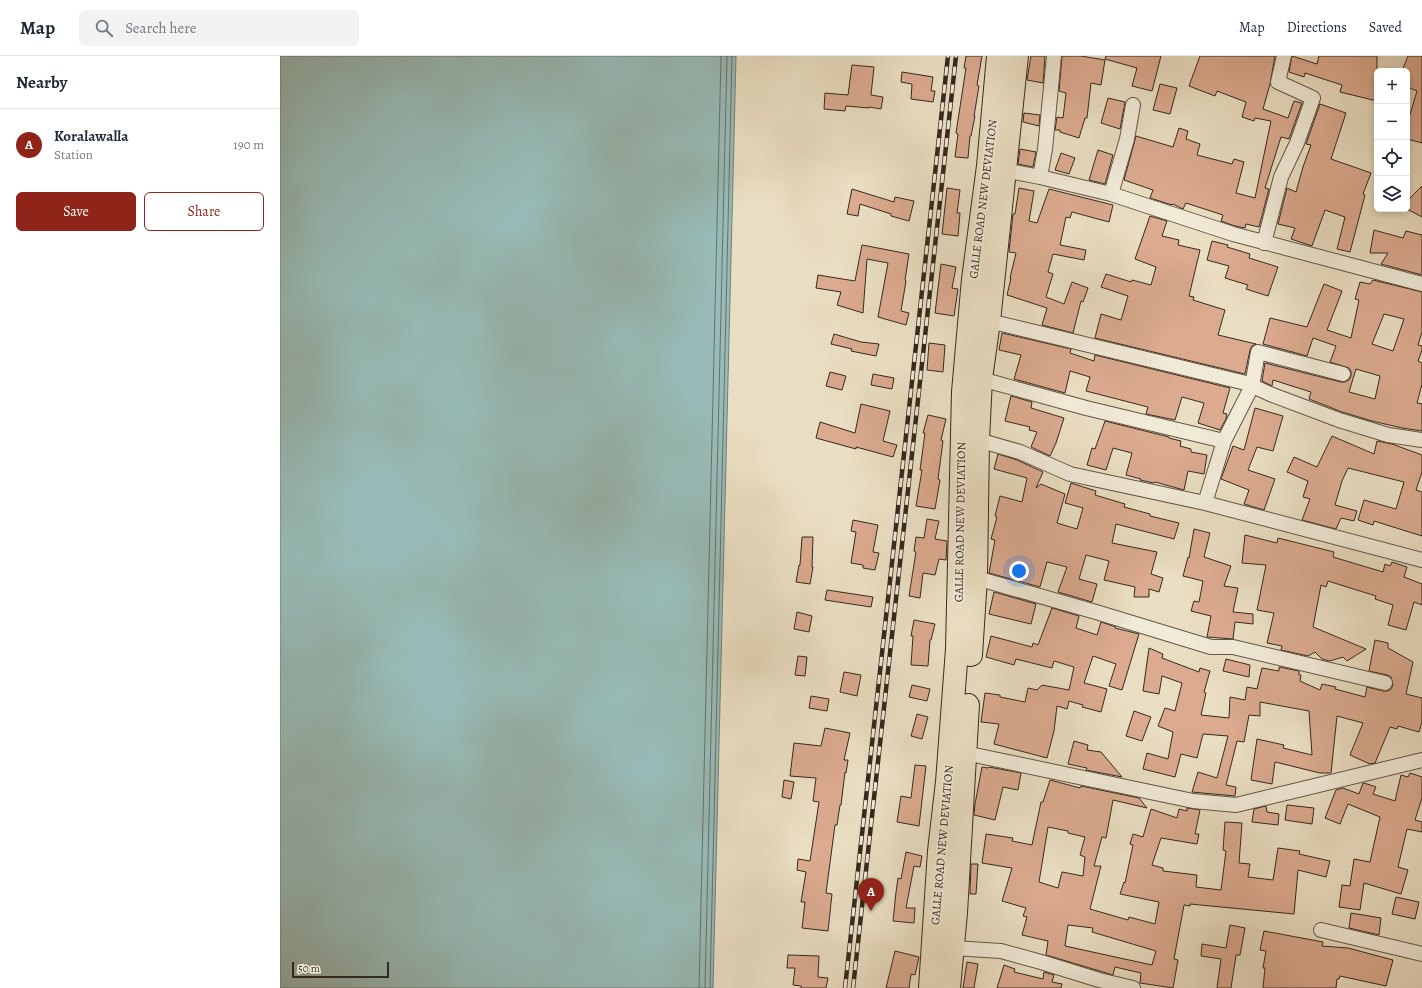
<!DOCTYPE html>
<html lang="en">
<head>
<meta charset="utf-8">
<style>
	body { margin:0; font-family:Alegreya,serif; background:#f2f2f3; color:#1f2937 }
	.controls { position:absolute; right:12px; top:12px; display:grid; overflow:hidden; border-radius:6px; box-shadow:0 2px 6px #0003 }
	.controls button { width:36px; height:36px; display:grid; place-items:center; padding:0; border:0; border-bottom:1px solid #e0e1e3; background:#fff; color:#1f2937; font:20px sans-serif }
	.scale { position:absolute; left:12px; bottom:10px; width:97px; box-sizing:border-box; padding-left:4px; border:2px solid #34291e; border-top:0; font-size:11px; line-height:14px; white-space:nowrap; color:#34291e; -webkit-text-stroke:3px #f1ead7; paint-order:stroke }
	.you { position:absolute; left:739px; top:515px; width:14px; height:14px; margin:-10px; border:3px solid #fff; border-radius:50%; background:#1a73e8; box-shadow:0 0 0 6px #1a73e833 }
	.badge { display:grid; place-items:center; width:26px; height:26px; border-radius:50%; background:#8f2418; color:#fff; font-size:13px; font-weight:700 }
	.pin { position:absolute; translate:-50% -33px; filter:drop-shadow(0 1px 2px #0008) }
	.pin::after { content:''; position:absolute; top:21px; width:14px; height:12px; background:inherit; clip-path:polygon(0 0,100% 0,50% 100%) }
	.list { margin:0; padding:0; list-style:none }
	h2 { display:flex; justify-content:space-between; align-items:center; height:52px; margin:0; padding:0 16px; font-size:17px }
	h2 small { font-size:13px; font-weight:400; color:#747a83 }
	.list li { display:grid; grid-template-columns:26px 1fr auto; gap:12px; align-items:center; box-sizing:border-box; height:72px; padding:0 16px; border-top:1px solid #e0e1e3 }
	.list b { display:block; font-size:15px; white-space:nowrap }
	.list p { margin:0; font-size:13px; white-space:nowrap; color:#747a83 }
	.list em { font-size:13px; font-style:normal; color:#747a83 }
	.actions { display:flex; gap:8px; padding:12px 16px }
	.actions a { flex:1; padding:9px 0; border:1px solid #8f2418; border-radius:6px; text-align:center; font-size:14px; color:#8f2418 }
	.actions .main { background:#8f2418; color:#fff }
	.icon { flex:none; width:22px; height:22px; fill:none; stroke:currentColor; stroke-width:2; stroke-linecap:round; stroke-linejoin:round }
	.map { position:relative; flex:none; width:1142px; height:932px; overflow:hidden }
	header { display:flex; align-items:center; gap:24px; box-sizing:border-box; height:56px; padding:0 20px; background:#fff; border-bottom:1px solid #e0e1e3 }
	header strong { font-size:19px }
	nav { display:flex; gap:22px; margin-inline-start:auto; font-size:14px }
	.search { width:280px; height:36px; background:#f2f2f3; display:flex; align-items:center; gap:10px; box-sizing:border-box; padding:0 14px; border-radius:6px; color:#747a83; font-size:15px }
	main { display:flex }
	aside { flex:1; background:#fff }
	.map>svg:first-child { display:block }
	.water { fill:#98bbb7; stroke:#70817a }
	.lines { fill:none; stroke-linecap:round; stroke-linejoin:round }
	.shore { stroke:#66726a; stroke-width:1 }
	.building { fill:#dbaa8f; stroke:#34291e; fill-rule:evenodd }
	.minor-casing { stroke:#625647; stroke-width:16 }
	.primary-casing { stroke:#34291e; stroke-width:24 }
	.minor { stroke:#f1ead7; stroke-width:14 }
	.primary { stroke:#eadec2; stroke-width:22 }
	.rail-casing { stroke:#34291e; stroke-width:4.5 }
	.rail { stroke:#f1ead7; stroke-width:3; stroke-dasharray:9; stroke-linecap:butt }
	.labels { text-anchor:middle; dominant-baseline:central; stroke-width:3.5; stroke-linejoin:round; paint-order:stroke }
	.street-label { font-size:12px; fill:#34291e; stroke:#f1ead7 }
</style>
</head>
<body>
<header>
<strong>Map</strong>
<div class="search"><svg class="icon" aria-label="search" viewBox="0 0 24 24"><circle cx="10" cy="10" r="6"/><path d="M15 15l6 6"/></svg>Search here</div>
<nav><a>Map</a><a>Directions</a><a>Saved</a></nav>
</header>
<main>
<aside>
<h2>Nearby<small></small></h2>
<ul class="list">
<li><span class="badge">A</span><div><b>Koralawalla</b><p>Station</p></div><em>190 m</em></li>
</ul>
<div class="actions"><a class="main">Save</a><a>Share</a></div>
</aside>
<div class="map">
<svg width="1142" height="932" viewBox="0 0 1142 932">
	<rect width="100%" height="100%" fill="#eadec2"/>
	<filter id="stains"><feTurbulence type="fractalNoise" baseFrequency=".005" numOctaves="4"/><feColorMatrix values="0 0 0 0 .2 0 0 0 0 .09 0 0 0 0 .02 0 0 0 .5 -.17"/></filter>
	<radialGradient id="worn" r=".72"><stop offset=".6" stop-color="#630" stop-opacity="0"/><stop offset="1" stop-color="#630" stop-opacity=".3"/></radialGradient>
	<path class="water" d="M0 0H456L433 932H0Z"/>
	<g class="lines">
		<path class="shore" d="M419 932 441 0
			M425 932 447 0
			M430 932 452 0"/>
	</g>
	<path class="building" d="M686 0H702L697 29 699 30 694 60H695L691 80H690L688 102 675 101 678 78 676 77 686 12H684Z
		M751 0H765L763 27 747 24Z
		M782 0H801L825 4 821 29 811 27 807 62H805L799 82 780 76V74H775L777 61 783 62 786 37 779 35Z
		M826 0H881L872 35 852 30 857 12 825 3Z
		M920 0H995L990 28 983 53 1008 62 1014 45 1022 47 1009 83 1001 81 985 132 989 133 979 171 966 168 965 172 955 170 941 165 943 159 906 147 903 153 893 148 892 149 870 142 873 134 844 124 856 80 893 91 899 72 908 75 906 83 920 88 917 99 952 108 954 103 964 106 956 137 975 142 991 65 975 62 974 65 962 61 966 46 937 35 935 40 909 30Z
		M1012 0 1037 8 1039 0H1097V45L1060 36 1062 29 1025 17 1024 21 1009 16Z
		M1128 0H1142V87L1127 83V68L1137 35 1127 31V15H1122Z
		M572 9 594 11 591 39 603 41 601 53 589 51V52L566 50 565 55 544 53 545 37 568 39Z
		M622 16 653 21 651 35H655L653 46 631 43 632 28 621 26Z
		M880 28 897 32 890 58 873 54Z
		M828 42 845 46 840 73 821 67Z
		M1040 48 1066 57 1051 103 1091 117 1083 138 1085 139 1070 196 1057 193 1065 161 1045 154 1032 190 1011 183 1015 172 998 168 1007 132 1016 136 1023 111 1031 89 1026 88Z
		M744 57 760 59 759 70 743 66Z
		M740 93 756 96 753 111 738 108Z
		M818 94 833 99 825 128 809 124Z
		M781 97 795 102 789 118 775 114Z
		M1142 130V161L1127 153 1130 142Z
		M667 132 680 134 677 157H680L678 180 662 178Z
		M739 132 754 135 749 165 757 167 769 133 833 149 829 166 792 156 790 162 786 161 780 189 806 194 804 204 773 198 768 216 773 218 766 241 784 248 792 226 808 232 803 246 801 245 793 277 762 269 767 252 727 239 731 222H730L736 197 729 196 733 158H735Z
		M572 133 614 146 615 141 634 145 629 165 611 160V158L580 148 578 160 567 158Z
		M870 160 887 165 882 180 899 184 898 189 920 194 909 240 914 241 913 244 945 254 938 279 976 288 972 290 970 294 965 318 815 282 821 258 841 264 848 240 821 231 826 218 851 226 852 224 871 229 876 211 855 203Z
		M1094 174 1123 182 1126 175 1142 179V219L1101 208 1108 197H1090Z
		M932 185 948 189 947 191 970 198 969 202 998 211 988 240 966 233 968 229 945 222 949 210 927 204Z
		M582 189 629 198 625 224 626 225 621 255 629 257 626 269 598 261 608 207 587 203 583 257 557 249 561 236 536 232 538 219 575 225Z
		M661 208 676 211 672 232 678 233 674 260 655 257Z
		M1093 224 1142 236V276L1138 289 1142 290V294L1138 305 1142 307V328L1137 347 1142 348V375L1122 372 1092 365 1062 356 1029 343 1031 336 993 324 992 330 982 325 985 307 1061 326H1065L1069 324 1071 320V315L1069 312 1050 306 1056 290 1033 282 1027 300 983 288 990 262 1027 271 1044 228 1062 235 1047 274 1071 282 1079 244 1075 243 1080 226 1090 228ZM1104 258 1124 263 1113 295 1092 288ZM1076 313 1100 320 1095 343 1069 336Z
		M722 277 791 293 790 297 814 305 815 299 950 332 943 357 947 358 946 363 940 374 918 367 924 347 902 341 895 364 866 358 868 351 806 335 810 321 790 315 785 337 734 323 741 299 719 294Z
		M554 278 581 286 599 288 596 300 571 295 572 293 551 288Z
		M649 287 665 289 663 316 647 314Z
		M550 316 566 320 562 334 546 330Z
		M593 318 614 322 612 333 591 329Z
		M731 340 752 346 751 352 784 362 776 387 770 400 751 391 757 376 749 374 750 371 725 365Z
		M581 348 610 355 603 385 617 389 613 401 576 391V393L536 382 540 366 575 377Z
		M975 352 1003 360 993 395 977 391 968 414 995 423 984 454 964 448 969 434 941 423 953 390 964 394Z
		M648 359 666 363 661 384 663 385 658 423 660 424 655 453 636 450 642 414H640L645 377H643Z
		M825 365 889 381V382L901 385 900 390 911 393V396L927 399 924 418 908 415 904 434 875 426 874 427 860 424 861 423 846 419 852 397 833 392 826 414 807 409 812 392 815 393Z
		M1052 380 1094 398 1097 385 1112 388 1142 399V416L1136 434 1142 436V480L1094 465 1093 469 1078 464 1084 444 1116 453 1124 426 1068 412 1062 425 1055 449 1077 455 1074 465 1061 462 1056 473 1022 464 1030 443 1023 441 1028 425 1007 416 1014 401 1037 411Z
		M718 398 737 404 763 416 756 432 761 428 785 438 777 467 797 473 803 452 785 447 791 427 816 435 815 439 845 448 844 451 870 458V460L899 467 894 483 836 468 832 487 877 496 871 518 883 522 879 536 869 533V541H854L855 531 824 524 829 505 806 499 799 523 817 528 812 546 778 536 787 511 767 506 760 531 709 517 715 484 711 483 717 461 715 460 720 440 742 446 747 422 714 413Z
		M647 463 659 465 655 483 667 485 666 504 659 503 655 519 643 517 640 542 629 540 636 496 634 495 636 481 644 482Z
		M573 464 598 469 593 496 599 497 595 514 583 512V509L571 507 576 476 571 475Z
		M914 473 930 477 924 501 951 510 944 530 958 532 953 556 973 558V568L955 566 953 583 927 581 931 560 911 555 914 545 919 546 923 525 903 520 908 501 909 502Z
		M965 479 997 487 998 482 1054 496 1053 501 1103 516 1105 508 1110 510 1112 506 1127 511 1124 521 1142 528V549L1134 546 1126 574 1108 569 1113 549 1095 543 1096 540 1048 525 1046 531 1041 529 1033 571 1086 593 1067 605 1063 601 1050 605 1042 603 1035 596 1028 600 1001 594 1002 590 987 587 994 557 977 554 986 509 962 507Z
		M522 481H533L532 511H533L530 528 516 526 519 509H520Z
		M547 534 593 541 591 551 545 544Z
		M714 536 756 548 751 568 709 558Z
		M772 552 799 560 796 572 817 579 821 566 836 571 835 572 859 578 842 634 829 630 836 608 813 600 804 627 827 633 821 656 802 651 803 649 789 645 787 653 777 650 774 675 767 702 714 688 719 668 701 666 705 637 720 639V641L745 646 748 632 757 634 762 629 789 634 794 611 774 605 772 612 736 603 734 609 706 601 711 580 752 591 753 587 758 589Z
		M517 556 532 560 529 576 514 573Z
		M634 564 655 568 651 584H650L648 610 631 609 633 580H631Z
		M1095 584 1108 587V592L1133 606 1126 638 1142 642V666L1139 676 1118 670 1117 673 1110 671 1095 707 1090 708 1070 699 1083 667 1057 660 1051 717H1040L995 706 992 728 971 724 977 683 1004 689 1003 692 1032 699 1029 655 980 646V660L969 659 964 686 957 685 946 729 956 731 955 740 912 736 918 716 937 722 948 680 923 678 917 702 901 698 895 721 863 713 867 697 888 703 893 676 878 670 885 652 895 655 902 627 882 620 879 638 863 635 869 592 883 598 882 602 919 616 920 612 930 615 924 636 926 637 921 659 949 662 950 641 965 644 967 631 977 633 982 612 999 615V611L1019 615V619H1021L1020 625 1040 634 1042 628 1056 631 1055 633 1085 641 1087 631 1103 635H1108L1111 633 1113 629 1111 621 1107 619 1089 615Z
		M518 600 527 601 525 620 515 619Z
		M946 603 970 609 969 621 943 615Z
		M564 616 581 619 577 640 560 636Z
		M632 629 650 633 647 645 629 641Z
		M531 640 549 643 547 655 529 652Z
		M854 655 871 661 862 685 846 680Z
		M637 658 648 661 642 683 631 680Z
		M545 672 570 677 564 704H568L566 717 565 716 561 749H560L557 769H555L546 837 552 838 548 875 522 872 525 846H521L526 816 517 814 518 803 530 805 539 746 533 745 536 722 510 720 514 687 541 690Z
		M794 685 808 689 807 694 821 696 842 721 806 714 807 712 788 708Z
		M635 709 646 710 639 770 617 766 621 740 631 742Z
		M702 711 708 712 709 711 741 717 738 734 723 731 715 764 694 759 695 748Z
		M1130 717 1142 721V742L1135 764 1142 766V776L1127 773 1118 811 1128 814 1121 838 1084 827 1080 854 1059 851 1062 829 1070 830 1074 803 1090 806 1100 761 1068 748 1060 768 1045 762 1056 734 1063 732 1079 738 1083 727H1084L1096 731 1093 738 1115 745 1121 719 1128 721Z
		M504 724 514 726 511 743 502 741Z
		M770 724 800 732 801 730 859 742 867 752 833 744 826 782 822 781 814 810H821L810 853 848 864 849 861 875 868 879 846 840 838 844 826 845 827 853 789 850 788 853 778 863 781 871 753 897 762 899 753 907 755V752L920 754 915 778H919L917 788 881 782 872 809 883 812V815L917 819 916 831 941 834 946 795 943 794 945 766 962 767 959 807 970 808 968 821 993 824 998 792 1020 795 1019 798 1050 805 1046 821 1018 814 1014 858 910 848V850L904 849 894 903 898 904 893 932 860 927 861 917 835 911 833 919 766 899 768 885 742 879 747 861 743 860 746 852 722 845 732 812 702 807 706 778 733 782 732 785 752 789 761 746H763ZM768 771 788 775V777L805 781 800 799 805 801 803 820 782 816 778 832 759 826ZM788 869 813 872 812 876 876 895 872 909 785 890Z
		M1007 749 1034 752 1032 768 1005 764Z
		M986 750 987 756 999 758 998 769 972 766 974 753Z
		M626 796 642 800 640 811 634 810 626 852H635L634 867 613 865 616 836 618 822 621 823Z
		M691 808H698L696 838H690Z
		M1116 841 1139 846 1135 863 1112 858Z
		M1071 857 1101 862 1099 879 1069 872Z
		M950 869 965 872 960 899H956L951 932H937L941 903 921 900 922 888 946 892Z
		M984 875 1043 886 1042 890 1068 892 1113 904 1106 930 1060 920 1059 923H1057L1056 932H983L985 912H983L986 895 980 894Z
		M615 895 639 901 635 919 631 918 629 932H606Z
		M508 899 539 900 538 921 548 922 546 932H521V930L513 929 515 912H507Z
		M687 906 698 908 694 932H683Z
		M724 909 735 913 734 916 763 923 764 916 774 919 772 926 782 928 781 932H717Z"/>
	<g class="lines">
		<g class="minor-casing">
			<path id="minor" d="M718 113 760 121 831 138 953 178 1142 228
				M760 121 765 93 774 0
				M831 138 847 83 853 49
				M984 187 1001 121 1017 87 1033 42 998 26 1004 0
				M709 265 966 327 990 338 1059 364 1108 379 1142 384
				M701 323 806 352 944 385
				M698 384 740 396 790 418 925 447 1142 504
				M925 447 944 385 972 330 978 296 1063 318
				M696 522 816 556 931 591H953L1105 627
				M685 697 913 745 956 749 1142 704
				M1041 874 1142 898
				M673 892 721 895 761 906 819 924 853 932"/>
		</g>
		<g class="primary-casing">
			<path id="primary" d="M691 599 696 522 698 384 701 323 709 265 737 0
				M650 932 659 795 667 726 677 593 683 336 693 223 708 110 718 0
				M669 932 676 857 688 649"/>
		</g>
		<use href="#minor" class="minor"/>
		<use href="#primary" class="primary"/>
		<g class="rail-casing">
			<path id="rail" d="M565 932 668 0
				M573 932 676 0"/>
		</g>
		<use href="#rail" class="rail"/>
	</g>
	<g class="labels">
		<g class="street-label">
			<text transform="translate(703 143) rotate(-83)">GALLE ROAD NEW DEVIATION</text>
			<text transform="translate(680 466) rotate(-89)">GALLE ROAD NEW DEVIATION</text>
			<text transform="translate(662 789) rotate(-85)">GALLE ROAD NEW DEVIATION</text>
		</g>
	</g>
	<rect width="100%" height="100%" filter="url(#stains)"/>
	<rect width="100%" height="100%" fill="url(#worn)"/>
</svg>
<div class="controls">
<button>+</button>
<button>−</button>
<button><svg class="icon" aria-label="locate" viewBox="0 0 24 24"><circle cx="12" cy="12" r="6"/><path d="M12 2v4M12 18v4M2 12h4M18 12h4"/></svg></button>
<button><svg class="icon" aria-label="layers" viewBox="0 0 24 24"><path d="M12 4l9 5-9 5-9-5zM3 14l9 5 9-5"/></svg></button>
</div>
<div class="scale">50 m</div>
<div class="you"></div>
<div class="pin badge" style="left:591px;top:855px">A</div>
</div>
</main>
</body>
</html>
